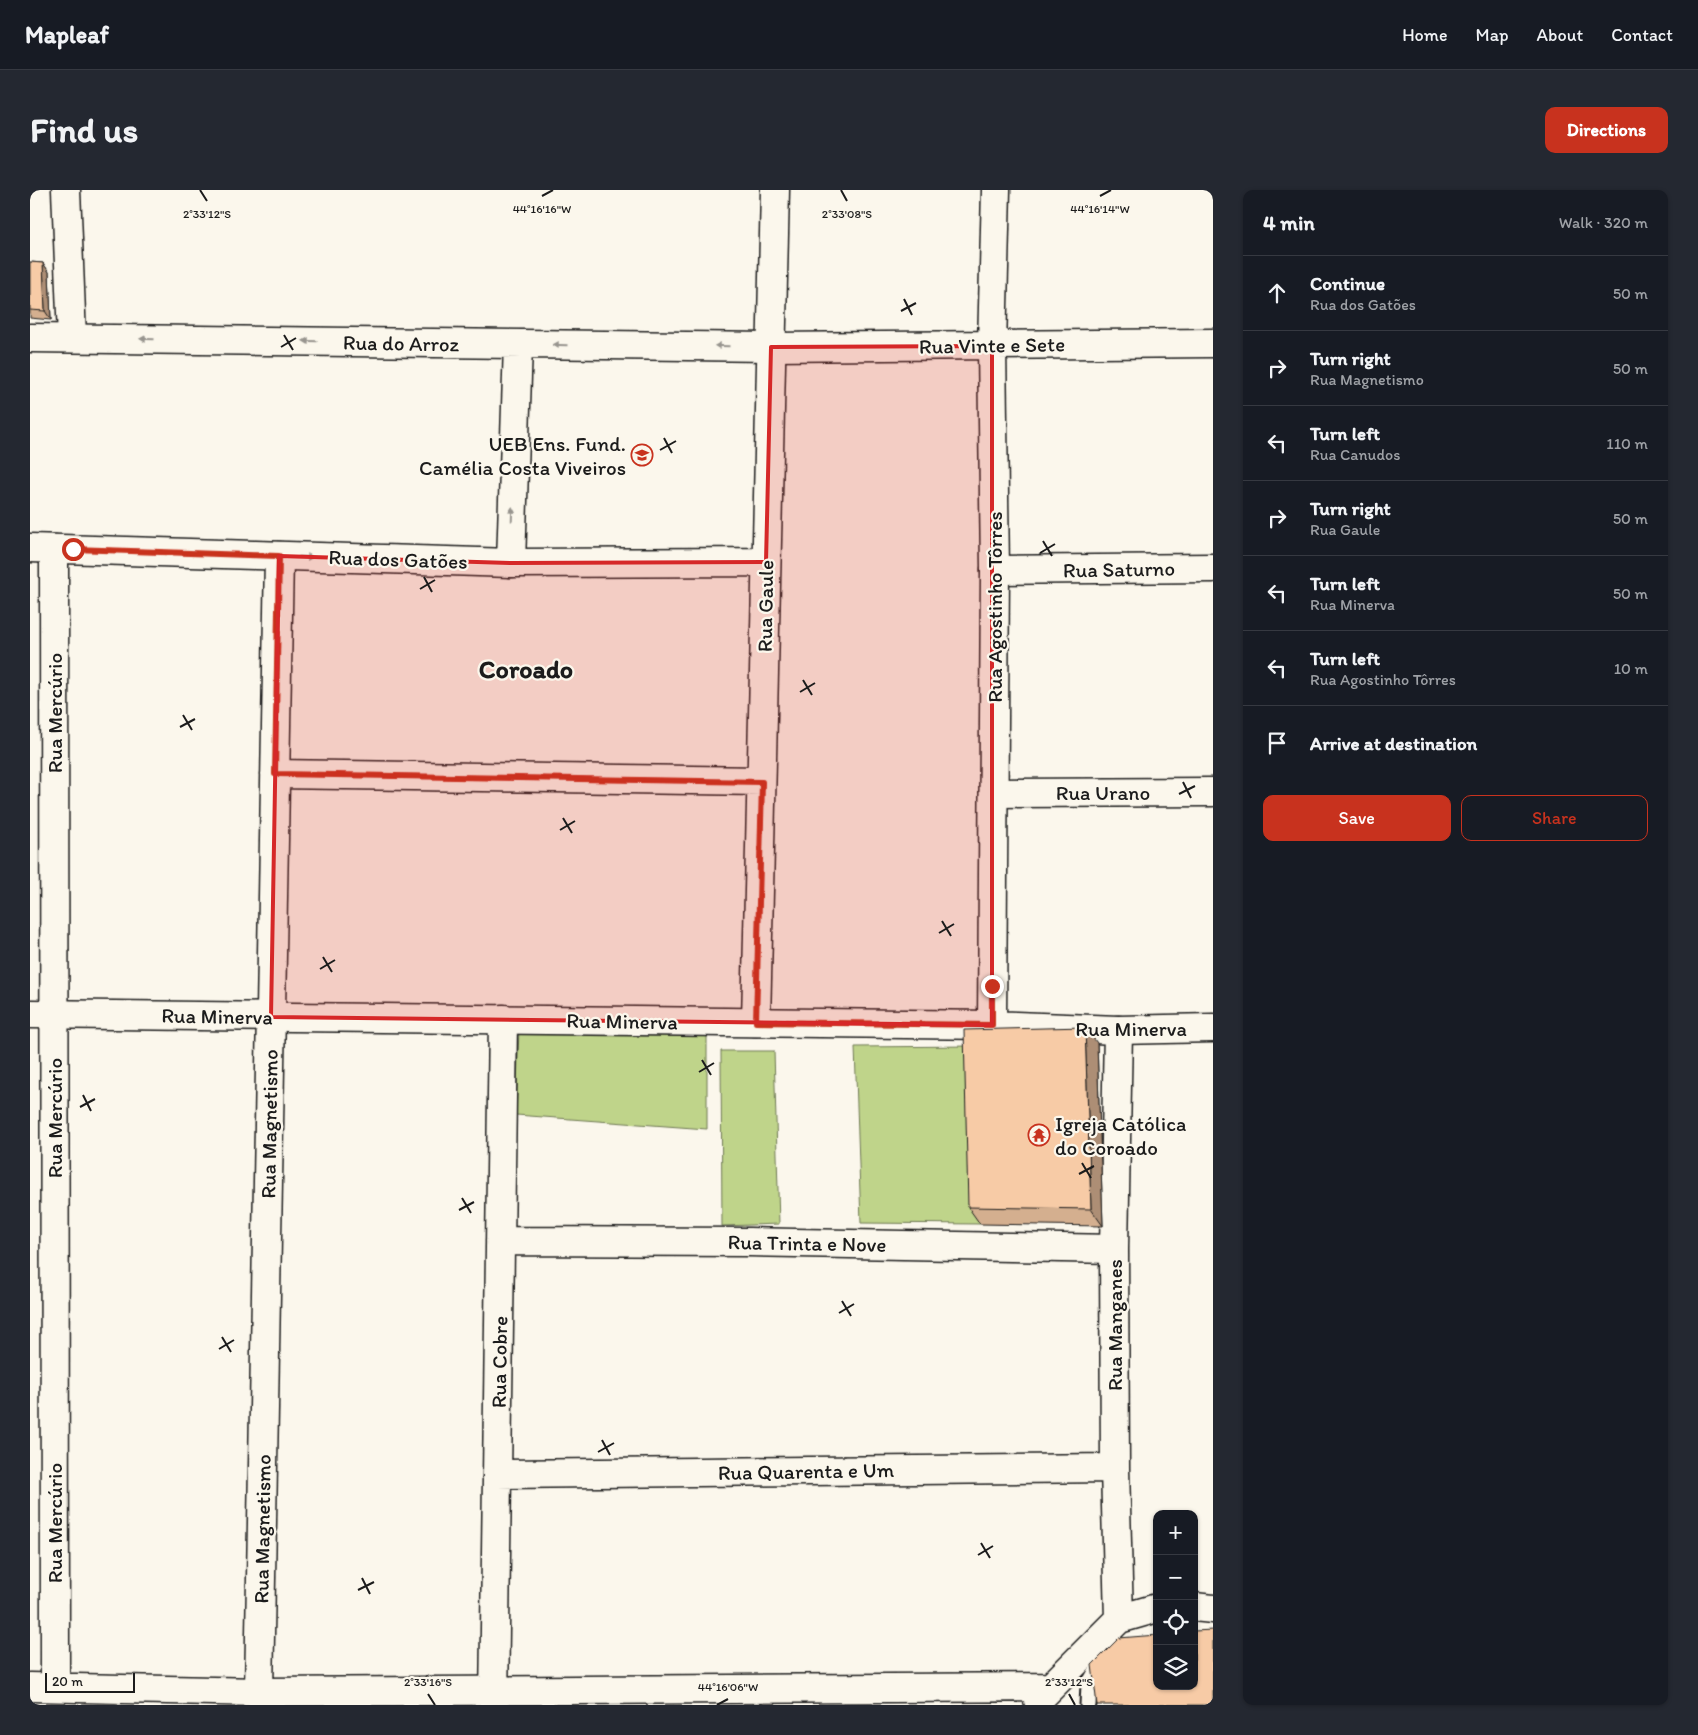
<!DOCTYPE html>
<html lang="en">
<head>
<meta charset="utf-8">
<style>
	body { margin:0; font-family:Itim,sans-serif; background:#242831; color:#f1f3f6 }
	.controls { position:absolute; right:15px; bottom:15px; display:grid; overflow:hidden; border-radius:10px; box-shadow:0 1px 4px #0004 }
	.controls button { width:45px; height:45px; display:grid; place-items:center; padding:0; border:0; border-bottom:1px solid #363941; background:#171b24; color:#f1f3f6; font:25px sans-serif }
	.scale { position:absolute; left:15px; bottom:12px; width:90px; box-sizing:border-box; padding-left:5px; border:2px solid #1c1c1c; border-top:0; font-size:14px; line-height:18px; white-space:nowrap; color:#1c1c1c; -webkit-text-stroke:4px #fbf7ec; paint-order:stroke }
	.stop { position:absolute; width:15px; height:15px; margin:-11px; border:4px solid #c8321e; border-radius:50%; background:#fff }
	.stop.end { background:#c8321e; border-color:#fff; box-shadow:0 1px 5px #0008 }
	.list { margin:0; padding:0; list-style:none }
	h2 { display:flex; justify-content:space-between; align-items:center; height:65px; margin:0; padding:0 20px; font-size:21px }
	h2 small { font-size:16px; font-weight:400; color:#9ea1a6 }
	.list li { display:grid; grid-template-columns:32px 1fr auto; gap:15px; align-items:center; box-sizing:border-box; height:75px; padding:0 20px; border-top:1px solid #363941 }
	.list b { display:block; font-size:19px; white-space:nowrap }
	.list p { margin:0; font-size:16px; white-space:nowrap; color:#9ea1a6 }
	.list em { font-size:16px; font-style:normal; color:#9ea1a6 }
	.actions { display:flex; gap:10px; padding:15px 20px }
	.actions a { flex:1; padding:11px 0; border:1px solid #c8321e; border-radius:10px; text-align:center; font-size:18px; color:#c8321e }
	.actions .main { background:#c8321e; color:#fff }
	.icon { flex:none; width:28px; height:28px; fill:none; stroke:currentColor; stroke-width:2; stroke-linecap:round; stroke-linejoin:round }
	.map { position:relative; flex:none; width:1183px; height:1515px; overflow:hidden; border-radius:10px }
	header { display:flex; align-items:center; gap:30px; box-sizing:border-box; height:70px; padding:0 25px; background:#171b24; border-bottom:1px solid #363941 }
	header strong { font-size:24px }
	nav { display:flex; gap:28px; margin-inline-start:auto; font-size:18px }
	.intro { display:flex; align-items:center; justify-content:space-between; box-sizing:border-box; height:120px; padding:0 30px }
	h1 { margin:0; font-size:35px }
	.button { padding:12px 22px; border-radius:10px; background:#c8321e; color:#fff; font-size:18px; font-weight:700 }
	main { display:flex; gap:30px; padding:0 30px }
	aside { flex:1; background:#171b24; border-radius:10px; box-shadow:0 1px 4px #0004 }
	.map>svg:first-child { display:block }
	.green { fill:#bfd48a; stroke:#6e7853 }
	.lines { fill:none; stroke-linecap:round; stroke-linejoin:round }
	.lane-casing { stroke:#1c1c1c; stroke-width:19 }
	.street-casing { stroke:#1c1c1c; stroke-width:31 }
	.secondary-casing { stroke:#1c1c1c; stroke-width:31 }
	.lane { stroke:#fbf7ec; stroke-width:15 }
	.street { stroke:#fbf7ec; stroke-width:28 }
	.secondary { stroke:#fbf7ec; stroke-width:28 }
	.wall { fill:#d4af8f; stroke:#1c1c1c }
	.shaded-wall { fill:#ad8e74; stroke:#1c1c1c }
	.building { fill:#f7cba6; stroke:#1c1c1c }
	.oneway { fill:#97948e }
	.route { stroke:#c8321e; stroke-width:6 }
	.marked { fill:#d62828; fill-opacity:0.2; stroke:#d62828; stroke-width:4; stroke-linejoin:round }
	.ticks { fill:none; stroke:#1c1c1c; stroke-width:2 }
	.labels { text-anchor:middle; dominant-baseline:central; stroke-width:4.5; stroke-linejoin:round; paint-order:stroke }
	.street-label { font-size:21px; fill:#1c1c1c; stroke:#fbf7ec }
	.poi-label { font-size:21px; fill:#1c1c1c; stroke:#fbf7ec; text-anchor:end }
	.district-label { font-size:26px; font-weight:bold; fill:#1c1c1c; stroke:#fbf7ec }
	.ticks-label { font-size:12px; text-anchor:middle; fill:#1c1c1c; stroke:#fbf7ec; stroke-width:4.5; stroke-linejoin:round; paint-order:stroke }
</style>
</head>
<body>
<header>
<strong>Mapleaf</strong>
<nav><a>Home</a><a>Map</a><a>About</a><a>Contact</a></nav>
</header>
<div class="intro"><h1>Find us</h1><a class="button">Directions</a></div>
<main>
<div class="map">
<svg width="1183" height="1515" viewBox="0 0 1183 1515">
	<rect width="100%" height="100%" fill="#fbf7ec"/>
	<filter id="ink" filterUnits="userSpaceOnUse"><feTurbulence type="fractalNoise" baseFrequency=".02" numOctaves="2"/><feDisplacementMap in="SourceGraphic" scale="10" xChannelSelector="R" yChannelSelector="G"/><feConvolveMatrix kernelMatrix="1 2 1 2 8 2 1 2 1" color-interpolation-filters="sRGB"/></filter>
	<g filter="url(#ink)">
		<path class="green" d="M489 839 677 842V939L486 925Z
			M945 856 950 1034 831 1033 825 857Z
			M691 861H744L749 1034 692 1036Z"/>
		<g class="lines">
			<g class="lane-casing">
				<path id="lane" d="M1058 1515 1059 1494 1073 1470"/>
			</g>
			<g class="street-casing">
				<path id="street" d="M36 0 42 148
					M24 359 25 1497
					M481 373 736 372
					M965 380 1183 378
					M245 584 731 591
					M964 603 1183 602
					M726 832 745 0
					M1088 840 1084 1059 1085 1278 1089 1429
					M470 1051 719 1052 1084 1059
					M467 1284 1085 1278
					M1164 1417 1183 1419
					M0 1497 229 1502 1021 1497
					M229 1502 249 366
					M1008 1510 1089 1429 1127 1418
					M464 1515 473 829"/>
			</g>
			<g class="secondary-casing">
				<path id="secondary" d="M0 148 741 157 1183 153
					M0 358 481 373 488 154
					M0 824 962 835 1088 840 1183 838
					M962 835 965 380 962 156 966 0"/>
			</g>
			<use href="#lane" class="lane"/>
			<use href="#street" class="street"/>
			<use href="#secondary" class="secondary"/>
		</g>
		<path class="wall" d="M0 72 13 73 19 82 21 130 0 128Z
			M1067 853 1073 1036 950 1034 938 1017Z"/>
		<path class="shaded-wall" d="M13 73 19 82 21 130 15 121Z
			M1055 837 1067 853 1073 1036 1061 1019Z"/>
		<path class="building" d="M0 72 13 73 15 121 0 120Z
			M1055 837 1061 1019 938 1017 934 840Z
			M1183 1440V1515H1067L1062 1475 1089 1448 1127 1445V1496H1164V1441Z"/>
		<defs><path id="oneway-solid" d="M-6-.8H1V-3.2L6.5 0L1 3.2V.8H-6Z" transform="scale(1.25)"/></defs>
		<g class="oneway">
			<use href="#oneway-solid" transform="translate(117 149) rotate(-179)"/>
			<use href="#oneway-solid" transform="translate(280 151) rotate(-179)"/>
			<use href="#oneway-solid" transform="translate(530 155) rotate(-179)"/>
			<use href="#oneway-solid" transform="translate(692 156) rotate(-179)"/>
			<use href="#oneway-solid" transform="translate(482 324) rotate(-88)"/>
			<use href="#oneway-solid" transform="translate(276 367) rotate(2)"/>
		</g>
	</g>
	<g class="lines" filter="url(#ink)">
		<path class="route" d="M43 359 249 366 245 584 732 592 726 832 962 835V796"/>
	</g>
	<path class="marked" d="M962 156V835L241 827 249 366 481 373 736 372 741 157Z"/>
	<path class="ticks" d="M170 0 177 11M811 0 817 11M512 6 523 0M1070 6 1081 0M874 109 882 125M871 121 886 113M254 145 263 160M251 157 266 148M634 248 642 263M630 260 646 251M1013 351 1022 366M1010 363 1025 354M394 387 402 402M390 399 405 390M773 490 782 505M770 502 785 493M153 525 162 540M150 537 165 529M1153 592 1161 608M1149 604 1165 596M533 628 542 643M530 640 545 631M912 731 921 746M909 743 924 734M293 767 302 782M290 779 305 770M672 870 681 885M669 882 684 873M53 905 61 921M50 917 65 909M1052 973 1061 988M1049 984 1064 976M432 1008 441 1023M429 1020 444 1012M812 1111 821 1126M809 1123 824 1114M192 1147 201 1162M189 1159 204 1150M572 1250 580 1265M568 1262 584 1253M951 1353 960 1368M948 1365 963 1356M332 1388 340 1404M328 1400 344 1392M398 1504 405 1515M1039 1504 1045 1515M687 1515 698 1509"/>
	<defs>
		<g id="school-ring" transform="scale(1.125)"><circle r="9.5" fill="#fbf7ec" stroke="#c8321e" stroke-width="1.5"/><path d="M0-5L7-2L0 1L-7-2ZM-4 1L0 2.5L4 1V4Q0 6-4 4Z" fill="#c8321e"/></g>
		<g id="temple-ring" transform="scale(1.125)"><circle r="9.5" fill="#fbf7ec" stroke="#c8321e" stroke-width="1.5"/><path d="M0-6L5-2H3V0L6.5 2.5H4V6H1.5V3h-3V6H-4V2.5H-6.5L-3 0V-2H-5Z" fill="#c8321e"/></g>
	</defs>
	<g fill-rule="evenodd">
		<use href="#school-ring" x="612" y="265"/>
		<use href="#temple-ring" x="1009" y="945"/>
	</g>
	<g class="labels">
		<g class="street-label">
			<text transform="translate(371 153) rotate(1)">Rua do Arroz</text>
			<text transform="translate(962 155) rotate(-1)">Rua Vinte e Sete</text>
			<text transform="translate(368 369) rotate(2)">Rua dos Gatões</text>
			<text transform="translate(1089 379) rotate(-1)">Rua Saturno</text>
			<text transform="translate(735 416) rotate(-89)">Rua Gaule</text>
			<text transform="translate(964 417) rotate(-90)">Rua Agostinho Tôrres</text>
			<text transform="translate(24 523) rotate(-90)">Rua Mercúrio</text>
			<text x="1073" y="602">Rua Urano</text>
			<text transform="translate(187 826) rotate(1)">Rua Minerva</text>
			<text transform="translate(592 831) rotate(1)">Rua Minerva</text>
			<text x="1101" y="838">Rua Minerva</text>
			<text transform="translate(24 928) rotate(-90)">Rua Mercúrio</text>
			<text transform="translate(239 934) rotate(-89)">Rua Magnetismo</text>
			<text transform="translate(777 1053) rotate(1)">Rua Trinta e Nove</text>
			<text transform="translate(1084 1135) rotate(-90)">Rua Manganes</text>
			<text transform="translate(469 1172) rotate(-89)">Rua Cobre</text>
			<text transform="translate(776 1281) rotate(-1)">Rua Quarenta e Um</text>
			<text transform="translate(24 1333) rotate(-90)">Rua Mercúrio</text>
			<text transform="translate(232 1339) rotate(-89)">Rua Magnetismo</text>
		</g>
		<g class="poi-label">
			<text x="596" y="253">UEB Ens. Fund.<tspan x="596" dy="24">Camélia Costa Viveiros</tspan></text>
			<text x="1025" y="933" text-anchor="start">Igreja Católica<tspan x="1025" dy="24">do Coroado</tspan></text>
		</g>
		<g class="district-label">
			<text x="496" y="479">Coroado</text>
		</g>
	</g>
	<g class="ticks-label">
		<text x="512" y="23">44°16'16"W</text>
		<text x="1070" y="23">44°16'14"W</text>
		<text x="177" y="28">2°33'12"S</text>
		<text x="817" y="28">2°33'08"S</text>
		<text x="398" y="1496">2°33'16"S</text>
		<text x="1039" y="1496">2°33'12"S</text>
		<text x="698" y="1501">44°16'06"W</text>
	</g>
</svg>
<div class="controls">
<button>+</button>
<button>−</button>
<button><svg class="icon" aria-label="locate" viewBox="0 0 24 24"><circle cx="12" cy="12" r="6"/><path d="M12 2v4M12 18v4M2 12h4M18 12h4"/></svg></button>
<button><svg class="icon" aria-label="layers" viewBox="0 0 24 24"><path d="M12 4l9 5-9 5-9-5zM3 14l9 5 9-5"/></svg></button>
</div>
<div class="scale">20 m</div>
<div class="stop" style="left:43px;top:359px"></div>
<div class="stop end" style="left:962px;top:796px"></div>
</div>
<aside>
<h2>4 min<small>Walk · 320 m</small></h2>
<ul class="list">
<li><svg class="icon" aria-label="ahead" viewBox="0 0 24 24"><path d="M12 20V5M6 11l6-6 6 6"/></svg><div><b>Continue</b><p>Rua dos Gatões</p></div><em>50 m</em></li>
<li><svg class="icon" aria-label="right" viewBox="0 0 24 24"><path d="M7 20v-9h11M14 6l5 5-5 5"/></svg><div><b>Turn right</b><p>Rua Magnetismo</p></div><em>50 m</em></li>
<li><svg class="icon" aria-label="left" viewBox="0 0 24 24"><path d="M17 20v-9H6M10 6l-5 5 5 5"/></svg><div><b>Turn left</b><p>Rua Canudos</p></div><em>110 m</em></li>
<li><svg class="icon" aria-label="right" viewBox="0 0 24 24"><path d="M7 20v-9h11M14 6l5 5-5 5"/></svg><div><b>Turn right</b><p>Rua Gaule</p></div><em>50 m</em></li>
<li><svg class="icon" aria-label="left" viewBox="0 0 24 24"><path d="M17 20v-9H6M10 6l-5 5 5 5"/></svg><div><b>Turn left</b><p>Rua Minerva</p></div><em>50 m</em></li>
<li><svg class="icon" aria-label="left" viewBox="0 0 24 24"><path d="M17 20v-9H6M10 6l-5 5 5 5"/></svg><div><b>Turn left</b><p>Rua Agostinho Tôrres</p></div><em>10 m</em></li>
<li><svg class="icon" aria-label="arrive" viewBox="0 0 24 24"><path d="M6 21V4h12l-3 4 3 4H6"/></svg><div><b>Arrive at destination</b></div></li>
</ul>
<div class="actions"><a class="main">Save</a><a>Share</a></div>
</aside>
</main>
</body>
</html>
